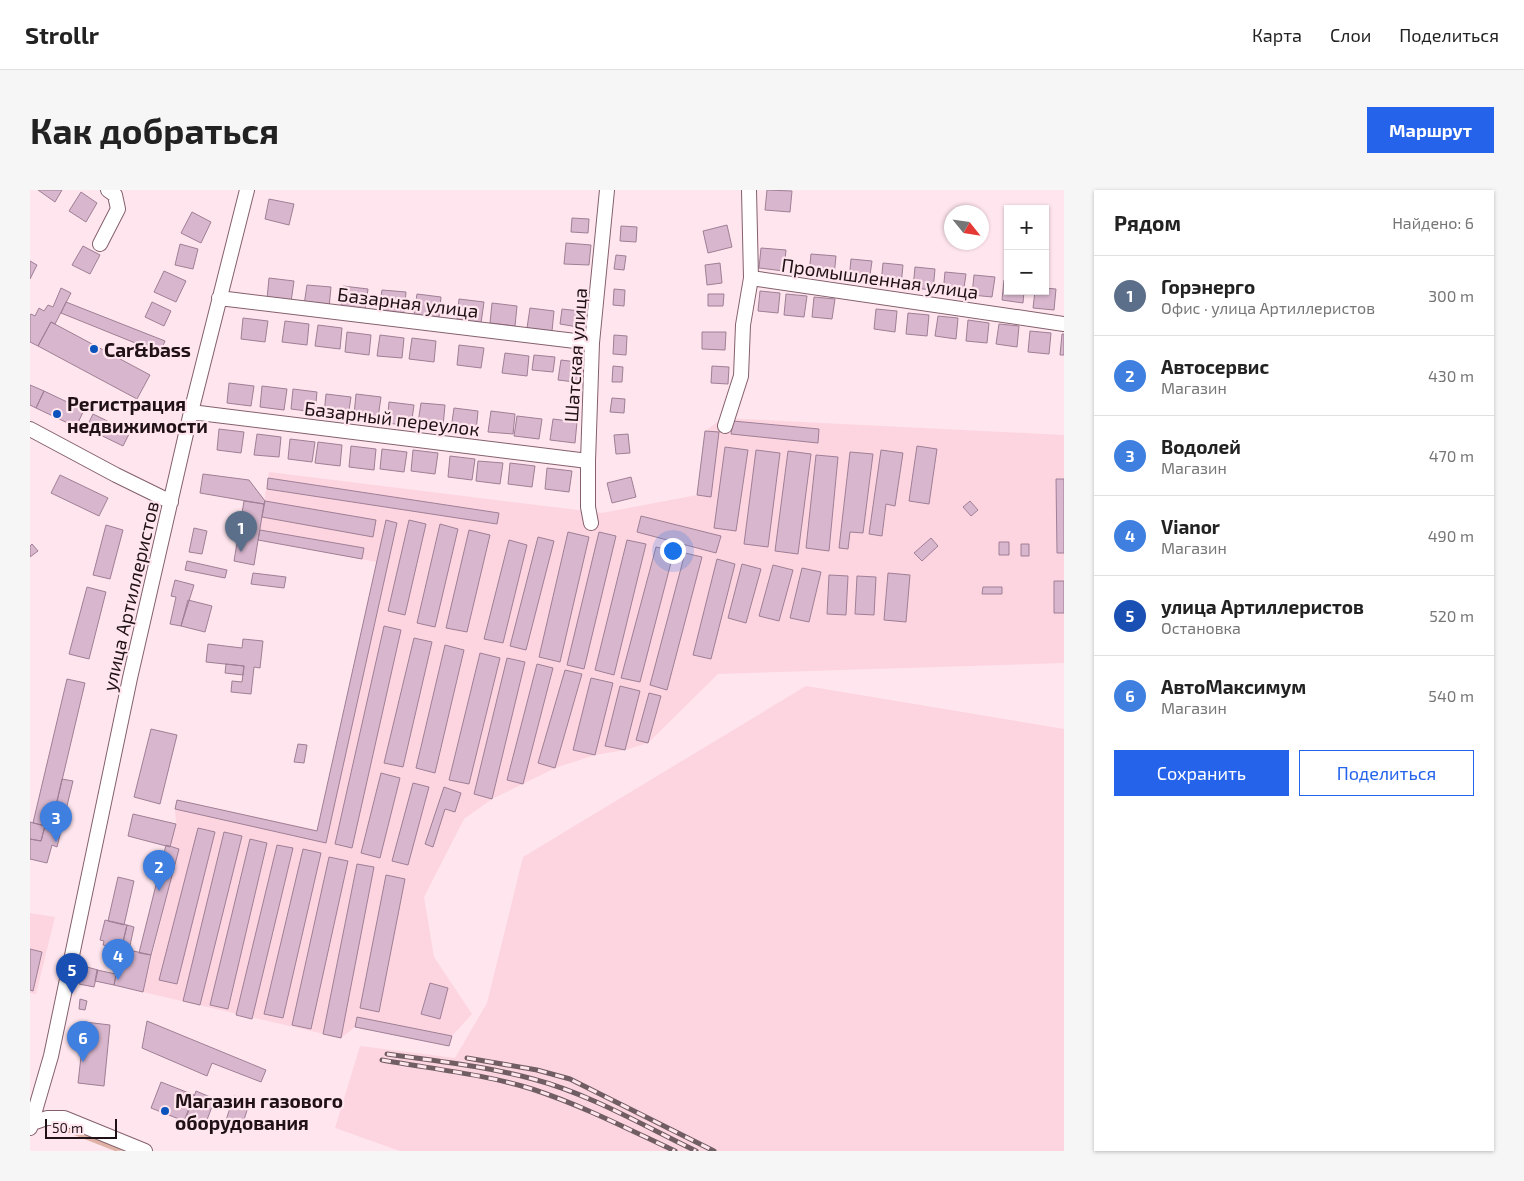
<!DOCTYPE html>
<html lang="ru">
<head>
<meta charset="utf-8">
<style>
	body { margin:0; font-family:"Exo 2",sans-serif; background:#f6f6f6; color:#222 }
	.controls { position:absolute; right:15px; top:15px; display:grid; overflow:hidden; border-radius:0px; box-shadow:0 1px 4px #0004 }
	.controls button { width:45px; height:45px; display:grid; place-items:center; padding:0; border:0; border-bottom:1px solid #e0e0e0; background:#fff; color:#222; font:25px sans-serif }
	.compass { position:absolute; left:914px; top:15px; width:45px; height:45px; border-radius:50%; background:#fff; box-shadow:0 1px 4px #0004; rotate:120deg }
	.scale { position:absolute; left:15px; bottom:12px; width:72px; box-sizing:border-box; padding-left:5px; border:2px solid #1f1115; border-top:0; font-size:14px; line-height:18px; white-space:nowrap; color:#1f1115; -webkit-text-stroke:4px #ffe5ed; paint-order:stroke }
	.you { position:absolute; left:642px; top:360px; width:18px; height:18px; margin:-12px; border:4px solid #fff; border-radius:50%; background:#1a73e8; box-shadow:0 0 0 8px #1a73e833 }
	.badge { display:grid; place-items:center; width:32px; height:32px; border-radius:50%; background:#2563eb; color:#fff; font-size:16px; font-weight:700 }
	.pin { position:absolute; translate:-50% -41px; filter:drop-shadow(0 1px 2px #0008) }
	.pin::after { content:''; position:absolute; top:26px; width:18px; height:15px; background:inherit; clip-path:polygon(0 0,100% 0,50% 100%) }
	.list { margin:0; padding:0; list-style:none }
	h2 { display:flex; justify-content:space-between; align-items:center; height:65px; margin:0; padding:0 20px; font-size:21px }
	h2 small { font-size:16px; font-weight:400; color:#767676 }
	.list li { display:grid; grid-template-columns:32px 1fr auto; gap:15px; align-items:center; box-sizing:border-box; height:80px; padding:0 20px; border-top:1px solid #e0e0e0 }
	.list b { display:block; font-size:19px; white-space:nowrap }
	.list p { margin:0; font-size:16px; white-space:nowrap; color:#767676 }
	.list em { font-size:16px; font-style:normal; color:#767676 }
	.actions { display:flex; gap:10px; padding:15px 20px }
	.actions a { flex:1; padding:11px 0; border:1px solid #2563eb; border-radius:0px; text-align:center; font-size:18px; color:#2563eb }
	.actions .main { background:#2563eb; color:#fff }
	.map { position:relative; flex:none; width:1034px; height:961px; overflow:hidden; border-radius:0px }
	header { display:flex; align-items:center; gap:30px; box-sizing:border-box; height:70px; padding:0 25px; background:#fff; border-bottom:1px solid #e0e0e0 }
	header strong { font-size:24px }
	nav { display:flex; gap:28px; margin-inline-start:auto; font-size:18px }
	.intro { display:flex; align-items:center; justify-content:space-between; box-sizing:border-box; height:120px; padding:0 30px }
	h1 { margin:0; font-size:35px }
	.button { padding:12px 22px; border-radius:0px; background:#2563eb; color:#fff; font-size:18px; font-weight:700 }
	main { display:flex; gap:30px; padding:0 30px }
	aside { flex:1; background:#fff; border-radius:0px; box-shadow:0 1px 4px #0004 }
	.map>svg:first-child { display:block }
	.built { fill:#fdd5e1 }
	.green { fill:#deb2a5 }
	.building { fill:#d8b6cd; stroke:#9f7f95 }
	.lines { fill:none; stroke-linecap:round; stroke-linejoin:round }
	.minor-casing { stroke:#84606c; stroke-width:16 }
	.minor { stroke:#fff; stroke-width:14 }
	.rail-casing { stroke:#715e64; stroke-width:5 }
	.rail { stroke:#ffe5ed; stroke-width:3; stroke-dasharray:9; stroke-linecap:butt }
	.poi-dot { fill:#0a53bd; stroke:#ffe5ed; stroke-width:2 }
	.labels { text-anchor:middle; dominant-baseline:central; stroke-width:4.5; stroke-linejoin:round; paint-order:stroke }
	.street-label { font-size:19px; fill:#1f1115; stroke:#ffe5ed }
	.poi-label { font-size:19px; font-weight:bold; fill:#1f1115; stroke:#ffe5ed; text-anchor:start }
</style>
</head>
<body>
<header>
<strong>Strollr</strong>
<nav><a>Карта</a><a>Слои</a><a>Поделиться</a></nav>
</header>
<div class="intro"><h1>Как добраться</h1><a class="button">Маршрут</a></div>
<main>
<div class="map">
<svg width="1034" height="961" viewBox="0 0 1034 961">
	<rect width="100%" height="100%" fill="#ffe5ed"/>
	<path class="built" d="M693 228 1034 245V473L688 484 618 553 595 560 565 565 525 578 462 609 434 629 394 707 404 767 442 824 422 846 419 856 325 837 311 848 113 802 149 659 140 657 146 634 145 619 147 610 287 640 347 372 228 350 239 282 572 323 667 305 675 241Z
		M776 496 1034 539V961H370L305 938 330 856 425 868 457 813 493 667Z
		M0 723 25 727 6 804 0 803Z"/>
	<path class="green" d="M22 932 97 960 85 961 21 936Z"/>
	<path class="building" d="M8 0H32L25 12Z
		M737 0 762 1 760 22 735 20Z
		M51 2 67 13 56 32 39 21Z
		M239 9 264 14 259 35 235 29Z
		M162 22 181 32 171 53 151 43Z
		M542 28 559 29 558 43 541 42Z
		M697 35 702 57 678 63 673 41Z
		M591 36 607 37 606 52 590 51Z
		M536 53 561 55 559 75 534 74Z
		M150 54 168 59 163 79 145 75Z
		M53 56 70 65 60 84 42 75Z
		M731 58 756 60 754 81 729 78Z
		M781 64 806 66 804 86 779 84Z
		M586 65 596 66 594 80 584 79Z
		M821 69 842 71 839 92 819 90Z
		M0 71 7 75 0 89Z
		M690 73 692 93 677 95 675 75Z
		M853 73 873 75 871 96 851 93Z
		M885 77 905 79 903 100 883 98Z
		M134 81 156 91 146 112 124 102Z
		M915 82 936 84 933 105 913 103Z
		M944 85 965 87 962 107 942 105Z
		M239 88 264 91 261 112 237 109Z
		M974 90H978V101H994L993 113 972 110Z
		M277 95 301 97 299 118 274 115Z
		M313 96 338 99 335 120 311 117Z
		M31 98 41 103 25 134 21 132 8 156 0 152V125L1 124 5 126 9 118 14 121 18 115 23 117Z
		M1015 98 1026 99 1024 120 1003 118 1005 101H1015Z
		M584 99 595 100 594 116 583 115Z
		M352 100 376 102 374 123 349 120Z
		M730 101 750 103 748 123 728 121Z
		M387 104 411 107 409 128 384 125Z
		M678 104H694L693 116H678Z
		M756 104 777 106 774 127 754 125Z
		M784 107 805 109 802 129 782 127Z
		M429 109 454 112 451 133 427 130Z
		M36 112 135 151 130 163 31 123Z
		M122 112 141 121 134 136 115 127Z
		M462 113 487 116 485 136 460 133Z
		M500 118 524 121 522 141 497 138Z
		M532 119 550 121 548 137 530 134Z
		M846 119 867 121 865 142 844 139Z
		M878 123 899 125 897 146 876 144Z
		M908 126 928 128 926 149 905 146Z
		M213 128 238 131 235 152 211 149Z
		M938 130 959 133 957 153 936 151Z
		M255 131 279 134 277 155 252 152Z
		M21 132 120 185 107 209 8 156Z
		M969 134 989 136 987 157 966 154Z
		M288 135 312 138 310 159 285 156Z
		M1000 141 1021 143 1019 164 998 162Z
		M317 142 341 145 339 165 315 162Z
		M672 142H696L695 160 672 159Z
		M1032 144H1034V165H1030Z
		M350 145 374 148 372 168 347 166Z
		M584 145 597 146 596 165 583 164Z
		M382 148 406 151 404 172 379 169Z
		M429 155 454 158 451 178 427 175Z
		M475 163 499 166 497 186 472 183Z
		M504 165 525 167 523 182 502 180Z
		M531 170 555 173 553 193 528 190Z
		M583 176 593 177 592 192H582Z
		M682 176 699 177 698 194 681 193Z
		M199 193 224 196 221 216 197 213Z
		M0 195 14 201 6 218 0 215Z
		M232 196 257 199 254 220 230 217Z
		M263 199 287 202 285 222 261 219Z
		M14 201 54 220 46 237 6 218Z
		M296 204 321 207 318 227 294 224Z
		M326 204 351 207 348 228 324 225Z
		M582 208 595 209 594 223 580 222Z
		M359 212 384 215 381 236 357 233Z
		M391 213 415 215 413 236 388 233Z
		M424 218 448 221 446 242 421 239Z
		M461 221 485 224 483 244 458 242Z
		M63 224 100 242 93 256 56 238Z
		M487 226 512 229 509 249 484 246Z
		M523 229 547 232 545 253 520 250Z
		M703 231 789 239 788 253 701 244Z
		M189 239 214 242 211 263 187 260Z
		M675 241 689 242 681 307 667 305Z
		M227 244 251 247 249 267 224 265Z
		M598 244 600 263 586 264 584 245Z
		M260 249 285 252 282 272 258 269Z
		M288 252 312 255 310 276 285 273Z
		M321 256 346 259 344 280 319 277Z
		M887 256 907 259 899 314 879 311Z
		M695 257 718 260 706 341 684 338Z
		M352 259 377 262 374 282 350 279Z
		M383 260 408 263 405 284 381 281Z
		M726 260 750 263 738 357 714 354Z
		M851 260 873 263 865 316 856 314 852 346 839 344Z
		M758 261 781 264 768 364 745 361Z
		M820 262 843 264 833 343 820 342 818 359 809 358Z
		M786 265 808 267 799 361 776 358Z
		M420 266 445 269 442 290 418 287Z
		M448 271 473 273 470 294 446 291Z
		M480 273 505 276 502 297 478 294Z
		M517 278 542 281 539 302 515 299Z
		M173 284 219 290 235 311 234 314 170 303Z
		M30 285 78 308 69 326 21 303Z
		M601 287 606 307 582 313 577 293Z
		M238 288 469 323 467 334 237 299Z
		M1026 289H1034V363H1027Z
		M214 311 234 314 224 375 204 371Z
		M235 311 346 330 343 347 232 327Z
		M940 311 948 320 941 326 933 317Z
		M611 326 691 346 686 363 607 342Z
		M356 330 367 333 296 653 145 619 147 610 287 641Z
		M379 330 396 334 375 425 358 421Z
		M410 334 428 339 405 437 387 433Z
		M76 335 93 340 80 389 63 385Z
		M164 338 177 341 172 364 159 362Z
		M230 340 334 358 332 369 228 350Z
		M439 340 460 345 437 442 416 438Z
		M538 342 559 347 530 472 509 467Z
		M569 342 586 346 554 479 537 475Z
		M508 347 524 351 496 460 480 456Z
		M901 348 908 356 892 371 884 363Z
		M479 350 497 355 473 453 454 449Z
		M597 350 616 354 584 485 565 480Z
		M969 352H979V365H969Z
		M2 354 8 361 0 367V356Z
		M991 354H999V366H991Z
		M626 357 644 361 610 492 591 488Z
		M655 363 672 367 637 500 620 495Z
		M687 369 705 374 681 469 663 465Z
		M157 371 197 380 195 388 155 380Z
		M712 374 731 379 716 433 698 428Z
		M743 375 763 380 749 431 729 426Z
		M772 378 791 382 779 432 760 428Z
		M223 383 256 387 254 398 221 394Z
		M858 383 880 385 876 432 854 430Z
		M799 385 818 386 816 425 797 424Z
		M827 386 846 387 844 425 825 424Z
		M145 390 164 395 151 436 140 434 146 407 141 406Z
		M1024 391H1034V423H1024Z
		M57 397 76 402 59 469 39 464Z
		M953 397H972V404H952Z
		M158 410 182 416 175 442 151 436Z
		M354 436 371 440 322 658 305 654Z
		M384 448 402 452 373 577 354 573Z
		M213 449 233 451 230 478 224 477 221 504 201 502 202 491 212 492 214 476 176 472 178 454 212 458Z
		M415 455 434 460 405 583 386 578Z
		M450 463 470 468 439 594 419 590Z
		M477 468 495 472 462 609 444 604Z
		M196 474 214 476 213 485 195 483Z
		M507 474 523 478 493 594 477 590Z
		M535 480 552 484 525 578 508 573Z
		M561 488 583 493 565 565 543 560Z
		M37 489 55 493 21 637 3 633Z
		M590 496 610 501 595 560 575 556Z
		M619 503 631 506 618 553 606 550Z
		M121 539 147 545 130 614 104 607Z
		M268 554 277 555 274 573 264 572Z
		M351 583 370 588 350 668 331 663Z
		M32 589 43 591 27 657 22 655 17 673 0 669V649L11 651 15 636 21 637Z
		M383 593 399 597 378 675 362 671Z
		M414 597 431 603 425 622 415 619 403 657 395 654Z
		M103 624 146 634 140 657 98 646Z
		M0 632 15 636 11 651 0 649Z
		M168 638 185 642 147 794 129 790Z
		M194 642 212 646 170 815 153 811Z
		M220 649 237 653 198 819 180 815Z
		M136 655 149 659 121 765 109 763Z
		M247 655 263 658 222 829 206 825Z
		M273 659 291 663 253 828 234 824Z
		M299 667 318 671 281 839 262 835Z
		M327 674 344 677 311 848 293 844Z
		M356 685 375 689 349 822 330 818Z
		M88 687 104 691 94 735 78 731Z
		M75 730 97 735 91 759 73 755 74 751 70 750Z
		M97 735 104 737 99 760 121 765 113 802 84 795Z
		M0 759 12 762 3 801 0 800Z
		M53 776 68 780 64 797 49 794Z
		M67 780 86 784 84 795 65 791Z
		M400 793 418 798 410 829 391 824Z
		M50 809 57 811 55 820 49 819Z
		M327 827 422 846 419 856 325 837Z
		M117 831 236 880 231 892 182 873 177 886 112 858Z
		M55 832 80 835 74 896 48 893Z
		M131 892 164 905 154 931 121 918Z
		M166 901 185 909 175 935 156 928Z
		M204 906 220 911 212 936 196 930Z"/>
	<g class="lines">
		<g class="minor-casing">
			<path id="minor" d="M70 54 88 19 85 5 78 0
				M721 88 1034 134
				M189 108 562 153
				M161 222 558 271
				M695 236 711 186 713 135 721 88 719 0
				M0 239 86 285 141 312
				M561 333 558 317V271L562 153 577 0
				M0 934 17 928H34L115 961
				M0 938 21 866 100 488 161 222 217 0"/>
		</g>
		<use href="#minor" class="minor"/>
		<g class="rail-casing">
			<path id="rail" d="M357 864C406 871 455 876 503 889 560 904 614 936 666 961
				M437 868 507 880 540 889 684 961
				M352 870C402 879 454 884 502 899 551 915 598 939 645 961"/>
		</g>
		<use href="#rail" class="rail"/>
	</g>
	<g class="poi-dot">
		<circle cx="64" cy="159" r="5"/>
		<circle cx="27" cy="224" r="5"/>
		<circle cx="135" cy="921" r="5"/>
	</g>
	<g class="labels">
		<g class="street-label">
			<text transform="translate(850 88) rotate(8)">Промышленная улица</text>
			<text transform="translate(378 112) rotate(7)">Базарная улица</text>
			<text transform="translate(545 165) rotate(-86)">Шатская улица</text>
			<text transform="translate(362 228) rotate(7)">Базарный переулок</text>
			<text transform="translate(100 406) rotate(-77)">улица Артиллеристов</text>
		</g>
		<g class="poi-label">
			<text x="74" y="159">Car&amp;bass</text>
			<text x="37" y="213">Регистрация<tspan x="37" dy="22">недвижимости</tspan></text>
			<text x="145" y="910">Магазин газового<tspan x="145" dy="22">оборудования</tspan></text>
		</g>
	</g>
</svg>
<div class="controls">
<button>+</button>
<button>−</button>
</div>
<svg class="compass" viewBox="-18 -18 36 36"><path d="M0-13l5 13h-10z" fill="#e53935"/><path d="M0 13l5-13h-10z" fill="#767676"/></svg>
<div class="scale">50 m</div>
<div class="you"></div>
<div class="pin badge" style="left:211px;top:362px;background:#5c6f8a">1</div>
<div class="pin badge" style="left:129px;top:701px;background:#3f7fe0">2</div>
<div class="pin badge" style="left:26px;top:652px;background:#3f7fe0">3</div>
<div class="pin badge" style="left:88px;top:790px;background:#3f7fe0">4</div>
<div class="pin badge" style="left:42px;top:804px;background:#1a4fb4">5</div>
<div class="pin badge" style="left:53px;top:872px;background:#3f7fe0">6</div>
</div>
<aside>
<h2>Рядом<small>Найдено: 6</small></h2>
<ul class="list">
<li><span class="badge" style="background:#5c6f8a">1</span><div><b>Горэнерго</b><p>Офис · улица Артиллеристов</p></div><em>300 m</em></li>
<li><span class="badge" style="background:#3f7fe0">2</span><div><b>Автосервис</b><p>Магазин</p></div><em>430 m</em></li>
<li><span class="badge" style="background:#3f7fe0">3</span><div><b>Водолей</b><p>Магазин</p></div><em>470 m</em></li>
<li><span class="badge" style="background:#3f7fe0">4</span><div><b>Vianor</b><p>Магазин</p></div><em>490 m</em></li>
<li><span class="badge" style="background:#1a4fb4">5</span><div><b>улица Артиллеристов</b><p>Остановка</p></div><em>520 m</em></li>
<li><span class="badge" style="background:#3f7fe0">6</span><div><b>АвтоМаксимум</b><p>Магазин</p></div><em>540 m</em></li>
</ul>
<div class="actions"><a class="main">Сохранить</a><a>Поделиться</a></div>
</aside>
</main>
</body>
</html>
